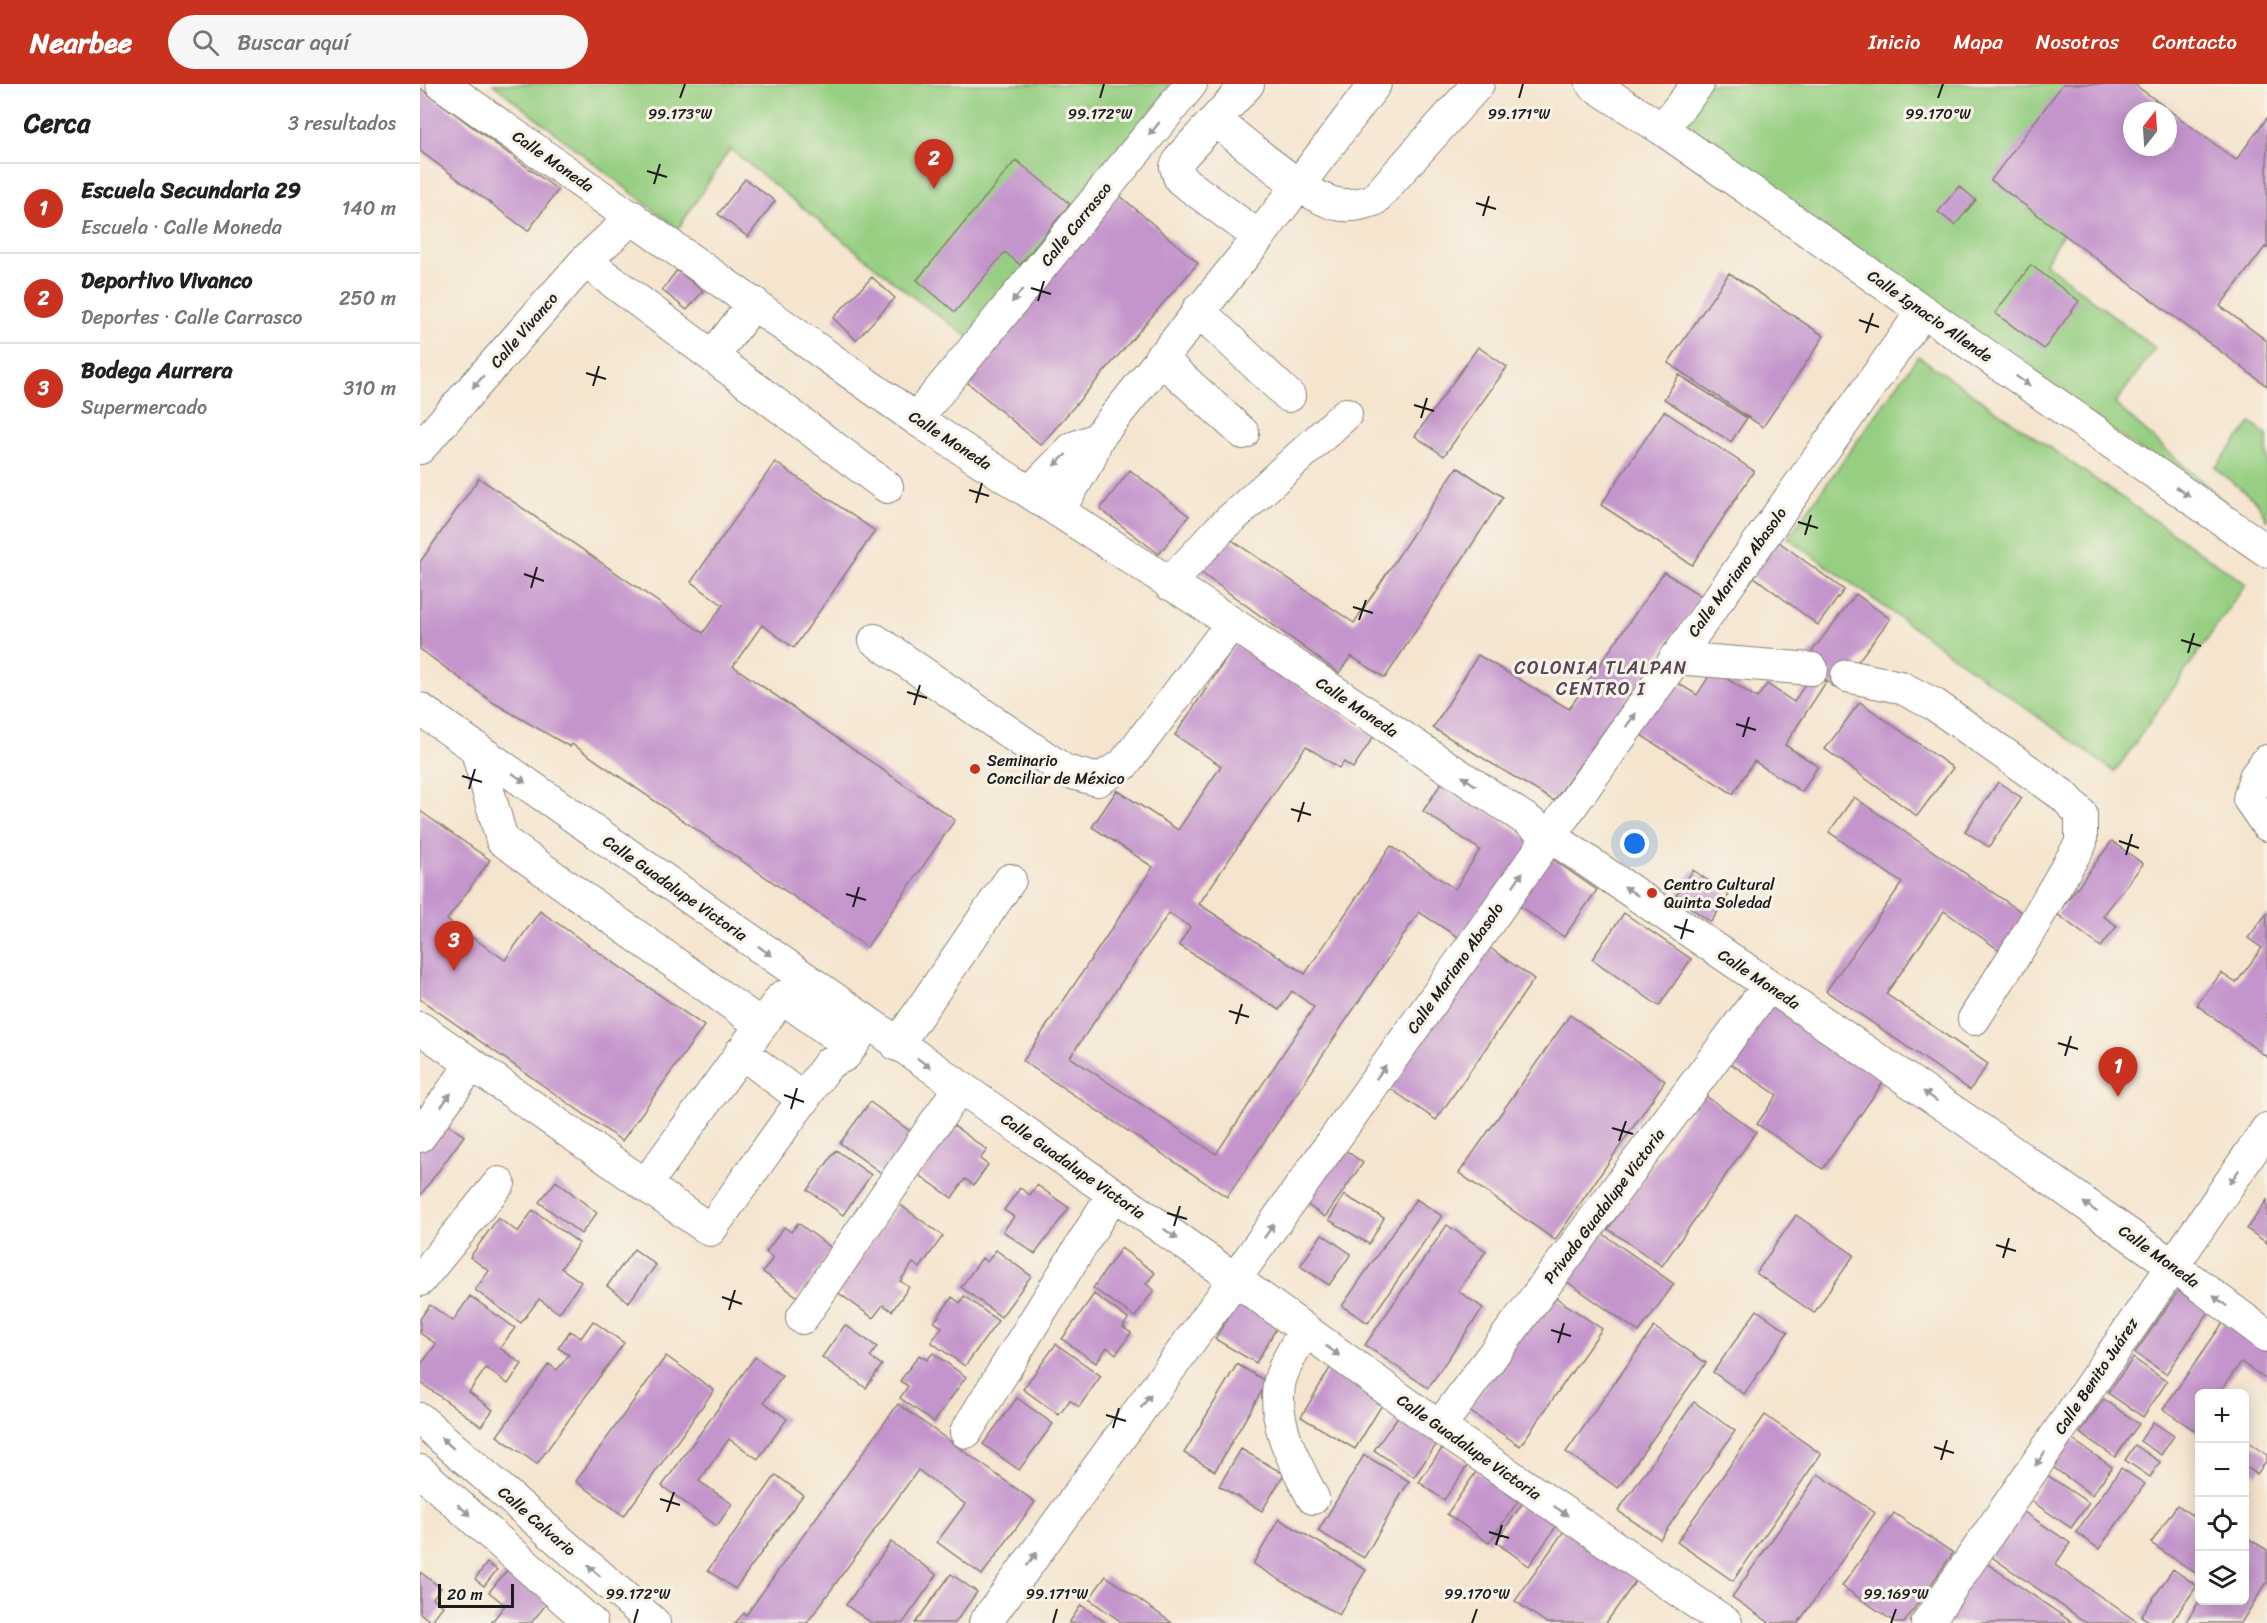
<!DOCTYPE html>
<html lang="es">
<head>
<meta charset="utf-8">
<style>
	body { margin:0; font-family:Sriracha,sans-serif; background:#f6f6f6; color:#202124 }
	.controls { position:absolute; right:18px; bottom:18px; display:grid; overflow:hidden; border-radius:9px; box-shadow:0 3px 15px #0003 }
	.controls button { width:54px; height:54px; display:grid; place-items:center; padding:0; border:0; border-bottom:2px solid #e0e0e0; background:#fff; color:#202124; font:30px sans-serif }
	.compass { position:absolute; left:1703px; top:18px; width:54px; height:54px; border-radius:50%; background:#fff; box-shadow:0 3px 15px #0003; rotate:17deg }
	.scale { position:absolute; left:18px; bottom:15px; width:76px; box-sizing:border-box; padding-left:6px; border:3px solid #1c1c1c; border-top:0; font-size:16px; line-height:21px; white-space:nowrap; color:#1c1c1c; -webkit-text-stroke:4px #f7f3e8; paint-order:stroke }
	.you { position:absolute; left:1215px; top:760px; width:21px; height:21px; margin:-15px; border:4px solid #fff; border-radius:50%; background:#1a73e8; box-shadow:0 0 0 9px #1a73e833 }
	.badge { display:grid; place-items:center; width:39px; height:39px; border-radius:50%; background:#c8321e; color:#fff; font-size:20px; font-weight:700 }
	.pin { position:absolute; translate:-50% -50px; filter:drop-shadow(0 2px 3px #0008) }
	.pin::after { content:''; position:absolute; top:32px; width:21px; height:18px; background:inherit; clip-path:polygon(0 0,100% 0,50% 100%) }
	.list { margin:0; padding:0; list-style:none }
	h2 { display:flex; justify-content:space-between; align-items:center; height:78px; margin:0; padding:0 24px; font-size:26px }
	h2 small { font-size:20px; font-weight:400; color:#757577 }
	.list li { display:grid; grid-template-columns:39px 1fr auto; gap:18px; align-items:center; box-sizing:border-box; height:90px; padding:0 24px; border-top:2px solid #e0e0e0 }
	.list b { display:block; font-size:22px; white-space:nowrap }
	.list p { margin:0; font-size:20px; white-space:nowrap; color:#757577 }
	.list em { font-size:20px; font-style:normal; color:#757577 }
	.icon { flex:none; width:33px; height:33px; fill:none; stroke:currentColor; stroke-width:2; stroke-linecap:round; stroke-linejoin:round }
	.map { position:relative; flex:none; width:1847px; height:1539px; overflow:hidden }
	header { display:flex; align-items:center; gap:36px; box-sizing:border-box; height:84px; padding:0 30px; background:#c8321e; color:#fff }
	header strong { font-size:28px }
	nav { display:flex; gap:33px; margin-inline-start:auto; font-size:21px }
	.search { width:420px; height:54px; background:#f6f6f6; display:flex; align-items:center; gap:15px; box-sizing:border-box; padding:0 21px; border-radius:33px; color:#757577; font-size:22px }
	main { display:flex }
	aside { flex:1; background:#fff }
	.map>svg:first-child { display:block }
	.green { fill:#97cf82; stroke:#5a764f; stroke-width:1.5 }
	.building { fill:#c495cc; fill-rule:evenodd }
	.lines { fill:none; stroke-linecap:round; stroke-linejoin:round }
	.minor-casing { stroke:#888076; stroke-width:34 }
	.minor { stroke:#fff; stroke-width:32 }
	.oneway { fill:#999 }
	.ticks { fill:none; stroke:#1c1c1c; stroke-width:2 }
	.poi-dot { fill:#c8321e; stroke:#f7f3e8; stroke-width:2 }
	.labels { text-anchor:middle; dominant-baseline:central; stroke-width:6; stroke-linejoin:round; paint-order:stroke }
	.street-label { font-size:16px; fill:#1c1c1c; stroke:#f7f3e8 }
	.poi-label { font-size:16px; fill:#1c1c1c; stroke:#f7f3e8; text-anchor:start }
	.neighbourhood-label { font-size:18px; letter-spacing:1.5px; fill:#57465a; stroke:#f7f3e8 }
	.ticks-label { font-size:15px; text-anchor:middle; fill:#1c1c1c; stroke:#f7f3e8; stroke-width:6; stroke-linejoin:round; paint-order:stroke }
</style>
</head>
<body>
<header>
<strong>Nearbee</strong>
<div class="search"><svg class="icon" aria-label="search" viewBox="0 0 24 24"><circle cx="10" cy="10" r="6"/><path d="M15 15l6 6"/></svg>Buscar aquí</div>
<nav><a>Inicio</a><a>Mapa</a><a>Nosotros</a><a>Contacto</a></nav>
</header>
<main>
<aside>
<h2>Cerca<small>3 resultados</small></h2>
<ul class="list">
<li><span class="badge">1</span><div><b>Escuela Secundaria 29</b><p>Escuela · Calle Moneda</p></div><em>140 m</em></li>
<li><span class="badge">2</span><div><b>Deportivo Vivanco</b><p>Deportes · Calle Carrasco</p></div><em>250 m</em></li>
<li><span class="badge">3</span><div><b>Bodega Aurrera</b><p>Supermercado</p></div><em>310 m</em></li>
</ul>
</aside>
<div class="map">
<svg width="1847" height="1539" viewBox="0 0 1847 1539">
	<rect width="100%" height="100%" fill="#f7f3e8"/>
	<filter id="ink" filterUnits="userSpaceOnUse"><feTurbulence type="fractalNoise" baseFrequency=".0167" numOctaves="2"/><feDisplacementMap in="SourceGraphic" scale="12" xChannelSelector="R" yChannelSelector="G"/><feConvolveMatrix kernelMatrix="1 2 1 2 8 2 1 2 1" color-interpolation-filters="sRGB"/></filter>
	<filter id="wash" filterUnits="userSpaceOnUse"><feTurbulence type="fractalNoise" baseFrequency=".008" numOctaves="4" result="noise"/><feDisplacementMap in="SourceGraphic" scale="24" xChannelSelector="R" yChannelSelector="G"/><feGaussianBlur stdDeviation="1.35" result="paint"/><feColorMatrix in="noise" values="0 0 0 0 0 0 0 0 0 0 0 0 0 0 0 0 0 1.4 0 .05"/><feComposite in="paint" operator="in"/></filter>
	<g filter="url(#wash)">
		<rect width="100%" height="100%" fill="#f5e5cf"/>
		<path class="green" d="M73 0H752L551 255 493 213 310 65 258 145Z
			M1288 0H1643V149L1625 179 1735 264 1695 320 1847 456 1257 39Z
			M1498 272 1826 500 1695 688 1368 454Z
			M1831 339 1847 351V437L1837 418 1795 384Z"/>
		<g id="blocks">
			<path class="building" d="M1643 0H1714L1816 76 1847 34V164L1845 163 1800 222 1847 257V302L1571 96ZM1712 27H1748V63H1712Z
				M0 4 138 106 108 147 0 67Z
				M596 76 650 120 600 181 585 168 535 228 497 196Z
				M325 95 355 117 328 153 298 130Z
				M1539 102 1556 116 1535 141 1518 128Z
				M698 110 778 179 621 361 541 293Z
				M1611 181 1659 217 1624 265 1575 229Z
				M257 186 283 207 267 226 242 206Z
				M1309 189 1404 252 1343 343 1248 279Z
				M452 193 475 214 436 256 413 234Z
				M1058 263 1087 283 1024 372 995 352Z
				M1259 291 1327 334 1311 358 1244 315Z
				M1244 327 1334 387 1272 481 1181 421Z
				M355 378 455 447 374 564 342 541 313 582 535 736 447 863 152 660 150 663 74 619 0 565V478L59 394 283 549 303 521 271 498Z
				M1037 383 1083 413 965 594 931 572 919 589 776 485 810 455 934 539Z
				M710 386 769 432 739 470 680 425Z
				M1355 455 1424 506 1398 541 1329 489Z
				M1244 488 1281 512 1134 717 1013 644 1058 571 1149 625Z
				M1436 510 1470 535 1417 605 1383 579Z
				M816 560 954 652 933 684 924 678 919 684 886 662 779 820 885 890 971 762 1035 805 1060 766 1003 727 1022 698 1117 761 1050 861 999 828 807 1113 603 977 733 783 672 743 697 706 758 746 801 682 755 651ZM749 829 770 843 759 861 859 926 872 907 894 923 796 1070 650 973Z
				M1293 586 1337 614 1347 600 1374 618 1392 589 1406 598 1365 661 1398 682 1382 708 1334 677 1313 710 1213 646 1248 593 1277 611Z
				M1440 618 1533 684 1497 732 1405 665Z
				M1578 698 1602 714 1569 763 1545 747Z
				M1434 713 1607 832 1582 868 1524 827 1466 910 1568 980 1550 1006 1406 907 1482 799 1409 748Z
				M0 727 70 776 27 836 85 876 120 827 284 942 202 1057 0 915Z
				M1692 757 1723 780 1683 832 1697 842 1681 863 1637 830Z
				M1125 770 1177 806 1144 853 1092 817Z
				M1273 786 1309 811 1291 838 1255 813Z
				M1204 829 1271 875 1239 922 1172 875Z
				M1847 829V973L1777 921 1801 889 1816 899 1842 864 1828 854Z
				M1060 857 1114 895 1016 1036 961 998Z
				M1349 917 1464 997 1403 1085 1337 1040 1357 1011 1307 977Z
				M1150 931 1245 997 1135 1156 1039 1089Z
				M1283 1010 1336 1048 1242 1182 1188 1145Z
				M450 1018 494 1050 464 1091 420 1059Z
				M0 1021 44 1052 0 1112Z
				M533 1041 567 1066 560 1075 568 1081 554 1101 545 1095 532 1114 498 1090Z
				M917 1060 943 1079 905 1133 879 1115Z
				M416 1066 451 1091 423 1131 388 1106Z
				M136 1097 177 1129 161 1150 119 1118Z
				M617 1101 649 1124 615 1170 583 1147 594 1133 584 1126 600 1104 610 1111Z
				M924 1111 964 1134 949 1160 909 1136Z
				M996 1115 1022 1132 948 1239 922 1222Z
				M1847 1116V1159L1827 1145Z
				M479 1120 523 1152 500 1184 493 1179 480 1197 489 1203 472 1227 463 1221 453 1234 416 1207Z
				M113 1126 159 1159 141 1184 161 1198 139 1229 119 1215 101 1239 55 1206 69 1187 50 1173 78 1134 98 1148Z
				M1376 1131 1434 1171 1394 1229 1336 1189Z
				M378 1139 413 1165 378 1213 343 1188 353 1174 346 1168 364 1143 371 1148Z
				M1027 1141 1066 1167 1038 1207 1063 1224 1008 1304 945 1261Z
				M1176 1145 1254 1200 1219 1248 1142 1194Z
				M902 1150 931 1170 909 1201 880 1182Z
				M701 1164 735 1189 726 1200 734 1206 715 1233 673 1204Z
				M214 1165 236 1181 209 1218 187 1202Z
				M576 1166 611 1192 581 1233 541 1203 562 1174 567 1178Z
				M1758 1207 1789 1228 1746 1290 1715 1269Z
				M1129 1209 1182 1245 1100 1362 1048 1326Z
				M674 1210 708 1235 703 1243 711 1249 696 1270 687 1263 676 1279 642 1255Z
				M50 1212 95 1244 80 1264 102 1280 88 1300 66 1284 49 1308 73 1326 61 1342 0 1298V1282L16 1260 0 1249V1235L10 1221 33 1237Z
				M544 1212 578 1237 545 1282 511 1258 522 1243 514 1238 532 1213 540 1219Z
				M819 1214 860 1238 836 1279 795 1255Z
				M1337 1226 1368 1248 1324 1310 1293 1288Z
				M1805 1236 1847 1264V1296L1821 1278 1799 1310H1780V1350L1743 1325Z
				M173 1237 204 1259 117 1380 77 1352 129 1280 137 1286 149 1271 138 1264 150 1247 161 1254Z
				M425 1241 457 1263 450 1273 462 1281 446 1304 402 1273Z
				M1234 1243 1286 1279 1198 1404 1146 1368Z
				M636 1260 681 1292 659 1323 650 1316 639 1331 603 1305Z
				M513 1269 546 1293 514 1338 480 1314 488 1302 480 1297 499 1271 507 1276Z
				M246 1272 294 1306 204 1432 156 1397Z
				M335 1273 362 1292 344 1318 367 1335 338 1375 309 1355 279 1397 312 1420 297 1442 242 1402Z
				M1713 1274 1747 1298 1723 1333 1688 1309Z
				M913 1279 968 1311 935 1365 881 1333Z
				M817 1280 847 1298 795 1387 764 1369Z
				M597 1314 633 1340 599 1386 563 1360Z
				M1684 1315 1719 1340 1695 1373 1660 1349Z
				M1274 1318 1315 1347 1240 1455 1198 1427Z
				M478 1320 615 1418 562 1491 517 1458 545 1420 498 1386 387 1539H315L324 1529 326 1531Z
				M982 1327 1021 1354 994 1393 954 1366Z
				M1345 1331 1401 1370 1313 1497 1257 1458Z
				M1733 1338 1754 1352 1741 1371 1720 1357Z
				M1650 1354 1692 1383 1672 1411 1630 1381Z
				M1824 1355 1847 1371V1376L1837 1390 1824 1382Z
				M1715 1361 1740 1378 1730 1393 1705 1376Z
				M1023 1363 1048 1381 1024 1416 999 1398Z
				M821 1365 864 1390 842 1427 799 1402Z
				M944 1371 989 1397 944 1474 898 1447Z
				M1701 1384 1725 1400 1679 1465 1656 1448Z
				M1056 1388 1098 1417 1069 1459 1027 1430Z
				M1398 1390 1455 1429 1378 1539H1350L1312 1513Z
				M356 1391 383 1411 315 1505 288 1486Z
				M1627 1391 1669 1419 1651 1444 1610 1416Z
				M1106 1414 1140 1437 1109 1482 1076 1458Z
				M1757 1421 1780 1437V1492L1731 1459Z
				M1601 1426 1650 1459 1635 1481 1719 1539H1667L1569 1471Z
				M1474 1429 1533 1469 1484 1539H1476L1422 1502Z
				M859 1435 946 1486 919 1531 833 1480Z
				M1148 1441 1220 1491 1186 1539H1127L1095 1517Z
				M1824 1452 1847 1466V1498L1821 1539H1765L1780 1516H1824Z
				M471 1458 517 1491 483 1539H452L426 1521Z
				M1562 1476 1653 1539H1518Z
				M67 1479 77 1486 64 1502 55 1495Z
				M88 1485 128 1518 111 1539H71L85 1521 69 1508Z
				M1753 1485 1777 1502 1751 1539H1732L1721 1532Z
				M0 1488 21 1504 13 1514 23 1522 11 1538 0 1529Z
				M531 1490 557 1508 535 1539H495Z
				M686 1492 752 1539H703L669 1515Z
				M661 1521 686 1539H649Z"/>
		</g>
	</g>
	<g filter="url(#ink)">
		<use href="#blocks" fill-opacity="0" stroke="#888076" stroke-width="1.5"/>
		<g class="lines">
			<g class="minor-casing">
				<path id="minor" d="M22 0 496 335 812 539 1129 751 1568 1051 1752 1181 1847 1252
					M828 0 761 73 756 83 760 95 839 153
					M1172 0 1242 45 1847 467
					M795 36C823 57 886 114 917 120 931 123 941 120 954 116L1058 0
					M1242 45 1278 0
					M165 177 467 403
					M778 226 869 312
					M293 272 334 219
					M740 274 823 349
					M496 335 771 0
					M0 364 165 177 213 133
					M610 408 653 364 677 355
					M638 427 669 376 677 355 839 153 955 0
					M749 500 800 445 926 330
					M455 556 645 687 678 696 703 681 812 539
					M1255 574 1392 585
					M1427 592 1480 603 1515 621 1644 712 1661 730V759L1603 858 1554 935
					M0 625 815 1195 1019 1343 1306 1539
					M56 664 82 756 340 940
					M1847 677 1835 693 1829 715 1847 741
					M0 944 290 1146 409 979 425 971 447 940
					M477 961 590 796
					M321 968 384 1016
					M0 1052 52 980
					M226 1100 362 913 412 949
					M0 1196 79 1099
					M382 1234 539 1004
					M885 1246C876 1262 862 1283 859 1301 853 1341 875 1379 893 1414
					M0 1335 234 1539
					M1019 1343 1349 901
					M546 1348 693 1110
					M0 1387 171 1539
					M565 1539 815 1195 1503 227
					M1507 1539 1847 1045"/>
			</g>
			<use href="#minor" class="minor"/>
		</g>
		<defs><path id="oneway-solid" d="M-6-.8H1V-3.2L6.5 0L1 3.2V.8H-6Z" transform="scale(1.5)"/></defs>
		<g class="oneway">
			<use href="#oneway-solid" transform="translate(734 45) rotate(129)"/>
			<use href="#oneway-solid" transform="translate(597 212) rotate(129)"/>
			<use href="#oneway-solid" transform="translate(1603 297) rotate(35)"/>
			<use href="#oneway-solid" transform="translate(58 298) rotate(131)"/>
			<use href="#oneway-solid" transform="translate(640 376) rotate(137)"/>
			<use href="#oneway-solid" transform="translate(1763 408) rotate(35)"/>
			<use href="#oneway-solid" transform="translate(1211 636) rotate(-54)"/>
			<use href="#oneway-solid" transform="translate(99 694) rotate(35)"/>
			<use href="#oneway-solid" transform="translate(1049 697) rotate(-146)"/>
			<use href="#oneway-solid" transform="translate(1098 795) rotate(-55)"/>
			<use href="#oneway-solid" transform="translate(1211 807) rotate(-146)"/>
			<use href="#oneway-solid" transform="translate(345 867) rotate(35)"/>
			<use href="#oneway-solid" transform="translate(504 979) rotate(35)"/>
			<use href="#oneway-solid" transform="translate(961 988) rotate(-55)"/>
			<use href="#oneway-solid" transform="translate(1510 1012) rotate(-145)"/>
			<use href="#oneway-solid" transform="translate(26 1016) rotate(-54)"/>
			<use href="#oneway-solid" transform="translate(1814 1093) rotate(125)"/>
			<use href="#oneway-solid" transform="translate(1670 1123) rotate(-145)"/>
			<use href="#oneway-solid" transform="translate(849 1147) rotate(-55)"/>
			<use href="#oneway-solid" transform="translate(751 1150) rotate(35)"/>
			<use href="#oneway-solid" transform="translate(1800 1217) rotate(-143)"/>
			<use href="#oneway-solid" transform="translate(913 1267) rotate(36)"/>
			<use href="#oneway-solid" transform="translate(726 1317) rotate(-54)"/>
			<use href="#oneway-solid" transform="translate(27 1359) rotate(-139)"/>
			<use href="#oneway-solid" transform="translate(1620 1375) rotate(124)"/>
			<use href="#oneway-solid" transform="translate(44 1426) rotate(41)"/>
			<use href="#oneway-solid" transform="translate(1141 1427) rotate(34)"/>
			<use href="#oneway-solid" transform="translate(612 1475) rotate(-54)"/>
			<use href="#oneway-solid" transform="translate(174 1487) rotate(-139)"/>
		</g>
	</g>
	<path class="ticks" d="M260 14 265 0M680 14 684 0M1099 14 1103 0M1518 14 1523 0M227 87 247 93M234 100 240 80M1056 119 1076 125M1063 132 1069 112M611 204 631 210M618 217 624 197M1439 236 1459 243M1446 249 1453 229M166 289 186 295M173 302 179 282M994 321 1014 327M1001 334 1007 314M549 406 569 412M556 419 562 399M1378 438 1398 444M1385 451 1391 431M104 490 124 497M111 504 117 483M933 523 953 529M939 536 946 516M1761 556 1781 562M1768 569 1774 549M487 608 507 614M494 621 500 601M1316 640 1336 646M1323 653 1329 633M42 692 62 698M49 705 55 685M871 725 891 731M878 738 884 718M1699 757 1719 764M1706 771 1712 750M426 810 446 816M433 823 439 803M1254 842 1274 848M1261 855 1267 835M809 927 829 933M816 940 822 920M1638 959 1658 965M1645 972 1651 952M364 1011 384 1018M371 1025 377 1004M1192 1044 1213 1050M1199 1057 1206 1037M747 1129 767 1135M754 1142 760 1122M1576 1161 1596 1167M1583 1174 1589 1154M302 1213 322 1220M309 1226 315 1206M1131 1246 1151 1252M1138 1259 1144 1239M686 1331 706 1337M693 1344 699 1324M1514 1363 1534 1369M1521 1376 1527 1356M240 1415 260 1421M247 1428 254 1408M1069 1448 1089 1454M1076 1461 1082 1441M214 1539 218 1525M633 1539 637 1525M1052 1539 1057 1525M1471 1539 1476 1525"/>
	<g class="poi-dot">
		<circle cx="555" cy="685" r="6"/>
		<circle cx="1232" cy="809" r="6"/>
	</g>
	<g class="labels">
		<g class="street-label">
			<text transform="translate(133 77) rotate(35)">Calle Moneda</text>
			<text transform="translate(656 140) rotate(-51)">Calle Carrasco</text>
			<text transform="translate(1510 232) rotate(35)">Calle Ignacio Allende</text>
			<text transform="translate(104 246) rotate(-49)">Calle Vivanco</text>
			<text transform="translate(530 356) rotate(33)">Calle Moneda</text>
			<text transform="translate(1317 488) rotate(-54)">Calle Mariano Abasolo</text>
			<text transform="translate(937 623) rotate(34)">Calle Moneda</text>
			<text transform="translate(255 804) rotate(35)">Calle Guadalupe Victoria</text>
			<text transform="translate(1035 884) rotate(-55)">Calle Mariano Abasolo</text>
			<text transform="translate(1339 895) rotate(34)">Calle Moneda</text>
			<text transform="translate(653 1082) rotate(35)">Calle Guadalupe Victoria</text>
			<text transform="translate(1184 1122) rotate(-53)">Privada Guadalupe Victoria</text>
			<text transform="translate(1739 1172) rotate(36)">Calle Moneda</text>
			<text transform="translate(1676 1292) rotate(-56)">Calle Benito Juárez</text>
			<text transform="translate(1049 1363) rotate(35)">Calle Guadalupe Victoria</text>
			<text transform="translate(117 1437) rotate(41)">Calle Calvario</text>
		</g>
		<g class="poi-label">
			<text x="567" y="676">Seminario<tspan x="567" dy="18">Conciliar de México</tspan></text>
			<text x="1244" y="800">Centro Cultural<tspan x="1244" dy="18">Quinta Soledad</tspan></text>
		</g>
		<g class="neighbourhood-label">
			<text x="1181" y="584">COLONIA TLALPAN<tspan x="1181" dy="21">CENTRO I</tspan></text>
		</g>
	</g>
	<g class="ticks-label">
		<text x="260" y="35">99.173°W</text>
		<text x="680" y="35">99.172°W</text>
		<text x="1099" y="35">99.171°W</text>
		<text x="1518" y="35">99.170°W</text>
		<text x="218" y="1515">99.172°W</text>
		<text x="637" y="1515">99.171°W</text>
		<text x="1057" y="1515">99.170°W</text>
		<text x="1476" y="1515">99.169°W</text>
	</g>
</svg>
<div class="controls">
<button>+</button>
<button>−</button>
<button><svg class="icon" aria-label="locate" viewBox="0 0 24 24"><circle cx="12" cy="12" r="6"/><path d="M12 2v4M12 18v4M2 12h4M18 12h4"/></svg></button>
<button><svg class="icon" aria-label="layers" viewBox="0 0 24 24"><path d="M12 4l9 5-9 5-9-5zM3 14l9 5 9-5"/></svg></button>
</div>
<svg class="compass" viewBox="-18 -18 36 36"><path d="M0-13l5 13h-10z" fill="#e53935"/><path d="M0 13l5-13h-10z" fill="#757577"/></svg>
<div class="scale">20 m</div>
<div class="you"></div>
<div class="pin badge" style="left:1698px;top:1013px">1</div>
<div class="pin badge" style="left:514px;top:105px">2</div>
<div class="pin badge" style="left:34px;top:887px">3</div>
</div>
</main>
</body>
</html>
